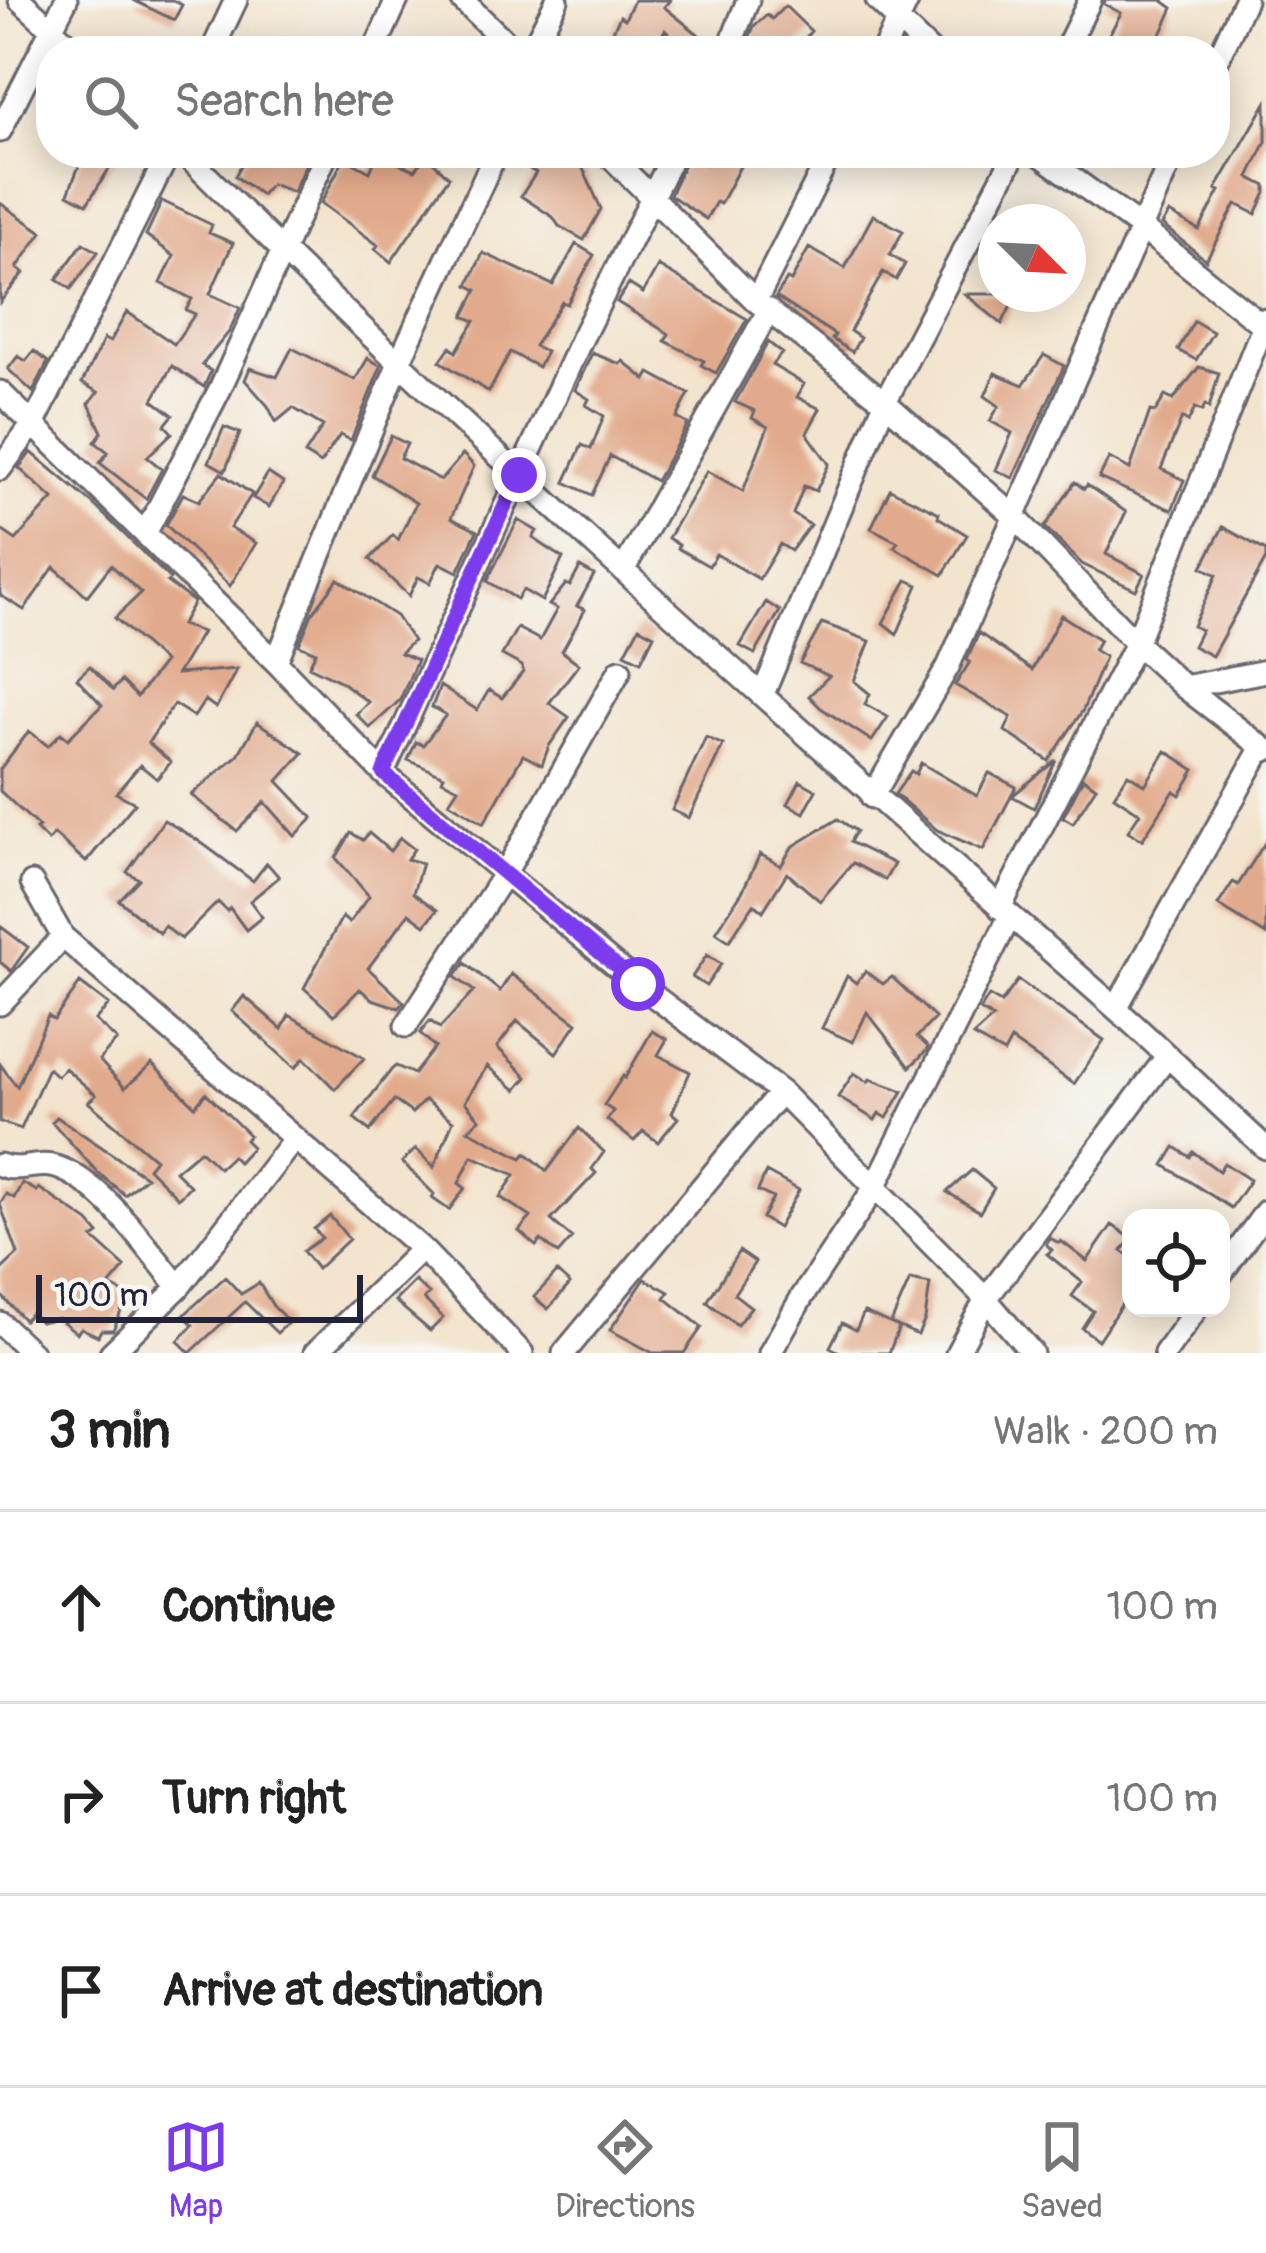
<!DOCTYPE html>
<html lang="en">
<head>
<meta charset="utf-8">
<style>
	body { margin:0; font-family:Pangolin,sans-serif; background:#f2f2f2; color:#222 }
	.controls { position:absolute; right:36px; bottom:36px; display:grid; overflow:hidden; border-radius:24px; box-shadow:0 6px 30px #0003 }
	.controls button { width:108px; height:108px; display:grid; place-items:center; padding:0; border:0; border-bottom:3px solid #e0e0e0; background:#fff; color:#222; font:60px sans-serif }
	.compass { position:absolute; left:978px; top:204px; width:108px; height:108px; border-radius:50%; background:#fff; box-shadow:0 6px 30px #0003; rotate:114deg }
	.scale { position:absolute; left:36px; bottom:30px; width:327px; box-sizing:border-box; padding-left:12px; border:6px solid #22223b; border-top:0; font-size:33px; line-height:42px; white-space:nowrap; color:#22223b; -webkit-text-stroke:9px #f6f6f2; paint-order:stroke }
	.stop { position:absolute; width:36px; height:36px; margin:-27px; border:9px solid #7c3aed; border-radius:50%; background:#fff }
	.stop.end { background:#7c3aed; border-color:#fff; box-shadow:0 3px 12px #0008 }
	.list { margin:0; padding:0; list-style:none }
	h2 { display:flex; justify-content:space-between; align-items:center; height:156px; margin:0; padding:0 48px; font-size:51px }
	h2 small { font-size:39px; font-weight:400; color:#767676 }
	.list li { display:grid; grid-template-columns:78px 1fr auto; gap:36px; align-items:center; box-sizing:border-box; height:192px; padding:0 48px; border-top:3px solid #e0e0e0 }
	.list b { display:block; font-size:45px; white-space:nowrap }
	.list em { font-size:39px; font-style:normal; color:#767676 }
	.icon { flex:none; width:66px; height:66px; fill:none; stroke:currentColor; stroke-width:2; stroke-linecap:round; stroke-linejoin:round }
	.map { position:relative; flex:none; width:1266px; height:1353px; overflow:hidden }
	.search { position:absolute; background:#fff; box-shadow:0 6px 30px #0003; left:36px; right:36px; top:36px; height:132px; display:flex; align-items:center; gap:30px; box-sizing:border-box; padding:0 42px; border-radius:48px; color:#767676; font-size:45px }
	.sheet { height:732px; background:#fff }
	nav { display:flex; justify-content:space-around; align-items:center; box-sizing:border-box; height:168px; border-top:3px solid #e0e0e0; background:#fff; font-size:33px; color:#767676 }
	nav a { display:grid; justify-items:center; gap:6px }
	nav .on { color:#7c3aed }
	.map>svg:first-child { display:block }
	.building { fill:#e2aa8c }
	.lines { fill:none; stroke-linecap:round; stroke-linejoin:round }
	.minor-casing { stroke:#6b666e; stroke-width:27 }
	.minor { stroke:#fff; stroke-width:21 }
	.route { stroke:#7c3aed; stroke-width:15 }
</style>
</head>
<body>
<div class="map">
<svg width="1266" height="1353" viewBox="0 0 1266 1353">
	<rect width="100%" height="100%" fill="#f6f6f2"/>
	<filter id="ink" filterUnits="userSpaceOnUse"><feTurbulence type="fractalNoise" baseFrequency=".00833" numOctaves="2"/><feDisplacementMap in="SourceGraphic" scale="24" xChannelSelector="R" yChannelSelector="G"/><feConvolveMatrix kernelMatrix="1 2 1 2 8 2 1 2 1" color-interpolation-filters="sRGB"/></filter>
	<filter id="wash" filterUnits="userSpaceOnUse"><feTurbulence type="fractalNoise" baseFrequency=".004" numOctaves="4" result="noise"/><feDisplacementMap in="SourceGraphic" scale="48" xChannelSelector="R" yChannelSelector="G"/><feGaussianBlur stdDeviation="2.7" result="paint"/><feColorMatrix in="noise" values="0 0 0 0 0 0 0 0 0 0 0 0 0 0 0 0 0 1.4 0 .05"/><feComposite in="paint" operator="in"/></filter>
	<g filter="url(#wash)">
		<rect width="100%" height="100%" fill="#f3e4cd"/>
		<g id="blocks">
			<path class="building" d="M133 0H172L182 5 174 20Z
				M634 0H670L664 7 698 34 687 48 665 30 652 51H629L632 46 611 35 620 16 625 19Z
				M1105 0H1162L1173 8 1158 41 1152 38 1146 51H1135L1108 37 1121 13 1104 4Z
				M785 6 811 31 794 51H756L747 43 754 26 767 15 772 19Z
				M1266 103V142L1249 177 1266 186V193L1256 214 1236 204 1206 260 1162 225 1169 213 1199 230 1220 191 1216 189Z
				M84 153H119L87 204 68 194Z
				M248 153H293L308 159 293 192 271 184 261 195 235 176Z
				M511 153H576L601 209 584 240 559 226 553 217 521 196 536 173 510 157Z
				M712 153H747L720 204 716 202 706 219 670 195 688 155 706 164Z
				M377 155 415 170 427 156 449 177 391 262 375 249 378 245 321 203 344 158 370 172Z
				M162 201 212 225 209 233 233 243 210 294 240 308 229 332 202 365 211 371 204 387 172 366 153 400 173 415 165 425 172 433 147 457 162 469 146 499 100 463 108 452 95 442 102 432 89 404 98 392 82 383 104 339 110 342 127 312 174 344 195 314 186 310 192 299 161 283 174 256 146 235Z
				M0 203 42 232 17 268 24 273 0 302Z
				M873 215 903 231 890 255 905 264 896 280 883 272 850 331 860 338 852 352 832 339 835 335 776 297 787 279 791 281 809 248 845 268Z
				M83 243 98 252 71 289 57 279Z
				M576 244 594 255 567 304 562 302 534 346 546 352 538 367 510 352 489 392 440 361 450 347 456 352 475 321 464 316 477 290 468 285 483 253 553 285Z
				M658 266 747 319 716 373 701 365 704 361 665 341 669 334 617 302 629 284 643 293Z
				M965 294H1017L1002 324Z
				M1194 321 1213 332 1196 360 1178 350Z
				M768 342 782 353 772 365 804 384 797 397 820 409 807 433 829 464 816 491 804 486 793 514 810 525 791 551 780 544 759 579 716 554 709 566 677 548 679 545 668 538 707 471 743 491 768 427 752 418 755 411 735 402Z
				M292 348 355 380 368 358 381 366 351 440 340 435 320 464 305 454 323 426 293 408 276 422 268 406 245 380 250 368 277 377Z
				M34 351 48 362 33 392 8 369 18 356 26 361Z
				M592 353 620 364 623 361 646 380 650 373 689 394 677 418 688 424 656 481 610 456 592 495 565 482 582 445 591 449 604 416 586 405 589 399 575 390Z
				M1044 355 1064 366 1013 478 996 470 1012 433 990 421 999 406 985 396 995 373 1023 385Z
				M1199 367 1219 373 1209 408 1205 405 1202 411 1195 408 1188 422 1182 418 1161 469 1184 480 1172 510 1099 478 1109 458 1130 469 1150 411 1155 412 1165 396 1173 400Z
				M224 427 240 433 225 471 209 462Z
				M391 436 407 444 400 458 441 480 463 454 474 466 451 518 477 531 458 572 440 563 430 583 418 577 409 596 370 559 393 535 398 540 416 503 372 475Z
				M31 452 92 503 170 579 167 582 194 602 181 625 202 632 177 674 237 669 216 708 205 700 194 717 174 704 148 743 171 762 157 779 140 765 116 793 135 803 86 862 54 834 48 841 36 829 39 827 0 791V769L29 731 48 746 61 733 68 739 102 705 77 678 90 666 113 690 121 681 137 697 164 662 115 618 141 593 111 565 87 596 54 567 24 610 0 595V529L16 540 53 499 19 468Z
				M221 473 252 494 230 528 256 543 230 586 166 525 183 494 199 501Z
				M268 473 283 483 269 507 253 498Z
				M1075 482 1084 489 1087 485 1126 512 1106 554 1144 574 1136 590 1082 564 1045 527Z
				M890 489 939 513 938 517 967 535 943 575 894 547 898 542 871 528Z
				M518 520 537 531 533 538 563 558 542 601 523 590 517 599 487 581Z
				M1223 527 1266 551V559L1212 656 1193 646 1201 630 1193 626 1217 575 1202 567Z
				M580 567 594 575 577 606 585 610 562 651 579 664 549 703 569 717 549 746 542 765 523 755 484 823 449 802 458 788 442 780 444 776 408 760 416 742 423 745 446 715 432 707 440 686 477 710 489 690 502 698 523 672 522 666 502 655 517 628 540 640 557 609 549 605 566 584 570 586Z
				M338 579 396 616 413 641 400 653 417 660 400 700 370 728 356 714 368 702 340 681 309 666 316 652 299 645 312 614Z
				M907 580 918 585 897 634 883 623Z
				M766 602 780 611 755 654 740 646Z
				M1061 615 1100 640 1094 650 1105 657 1083 710 1049 761 1005 731 1011 717 955 685 970 662 967 660 979 633 1032 670Z
				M822 623 870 641 854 681 870 694 865 704 888 717 872 741 821 708 809 696 829 676 800 663Z
				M639 627 654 635 641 661 625 653Z
				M257 722 303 753 278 781 313 818 295 836 265 802 237 831 191 795 238 755Z
				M706 737 723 745 689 818 672 810Z
				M1166 751 1195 770 1180 795 1174 791 1142 840 1128 831 1140 813 1114 796 1128 774 1145 785Z
				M1056 760 1034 808 1012 796Z
				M921 763 977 796 989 773 1016 787 983 850 937 830 895 794 911 771 916 774Z
				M1083 778 1096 787 1073 823 1063 817Z
				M800 781 816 790 804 813 788 804Z
				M838 819 856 831 850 842 894 864 885 880 853 863 820 901 787 873 763 911 754 904 729 941 716 932 742 892 760 854 781 866 792 847Z
				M164 820 199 841 253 881 267 863 279 877 250 901 262 917 246 930 230 908 227 911 218 902 181 939 164 926 159 933 119 900 139 879 127 872Z
				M351 833 363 840 369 833 390 851 400 838 414 849 407 859 422 863 413 893 437 910 425 925 409 913 368 968 404 1002 399 1008 372 999 360 989 334 1015 304 988 342 917 349 923 369 896 336 858Z
				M1266 841V935L1218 905 1233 882 1238 885Z
				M0 926 28 947 11 971 0 962Z
				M707 955 721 964 706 986 692 977Z
				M465 963 500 991 511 974 577 1023 556 1053 517 1021 497 1047 527 1077 516 1090 487 1066 465 1102 480 1119 468 1130 522 1158 526 1153 547 1171 579 1128 604 1152 592 1169 596 1173 551 1220 572 1238 558 1254 541 1240 536 1246 519 1231 531 1217 500 1197 515 1175 472 1156 459 1183 465 1188 449 1210 432 1198 434 1194 402 1162 416 1149 434 1167 453 1121 425 1100 412 1113 394 1100 370 1131 354 1118 392 1069 396 1066 414 1074 435 1047 420 1033 430 1021 440 1028 474 991 455 977Z
				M865 971 883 984 892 977 935 1018 917 1037 928 1047 926 1051 910 1067 867 1012 853 1042 822 1028 847 976 856 983Z
				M1018 980 1104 1040 1074 1084 1011 1040 1004 1053 973 1036 993 1018 980 1010 989 996 1001 1003Z
				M80 983 109 1005 95 1020 117 1040 99 1060 125 1088 152 1064 195 1106 206 1093 249 1135 245 1140 252 1147 238 1162 232 1156 219 1168 200 1150 175 1171 190 1186 178 1198 148 1168 155 1159 88 1102 96 1095 65 1068 57 1076 48 1068 21 1129 0 1122V1064L17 1087 48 1016 54 1020Z
				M244 996 282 1029 289 1015 364 1058 335 1089 304 1058 295 1068 232 1011Z
				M652 1031 667 1039 658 1055 690 1072 672 1113 678 1118 658 1142 643 1131 634 1141 607 1120 613 1111 604 1105 623 1076 625 1078Z
				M854 1073 868 1082 870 1079 903 1091 887 1118 879 1113 875 1120 838 1097Z
				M57 1117 146 1177 125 1195 98 1173 52 1122Z
				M1175 1147 1190 1157 1193 1152 1219 1171 1224 1163 1250 1180 1231 1208 1164 1165Z
				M972 1170 994 1188 980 1212 947 1192Z
				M766 1172 799 1190 778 1228 762 1218 773 1198 758 1191Z
				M22 1183 37 1191 39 1188 89 1222 99 1234 93 1238 125 1267 109 1286 128 1295 113 1330H101L98 1336 81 1328 77 1333 58 1318 40 1322 31 1313 24 1320 0 1294V1271L18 1254 0 1204 6 1194 14 1198Z
				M330 1216 349 1239 317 1269 303 1251 322 1238 314 1229Z
				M1112 1225 1131 1238 1122 1251 1131 1257V1290L1098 1340 1082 1328 1093 1311 1072 1296 1082 1282 1047 1254 1052 1250 1046 1244 1050 1238 1059 1243 1061 1241 1087 1261Z
				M739 1251 755 1262 734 1294 751 1307 737 1325 707 1302Z
				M557 1272 570 1284 548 1309 534 1297Z
				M225 1277 241 1294 259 1283 273 1306 289 1322 277 1333 245 1302 190 1353 178 1341 193 1325 184 1315Z
				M645 1279 669 1292 665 1298 702 1327 684 1353H653L610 1330Z
				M910 1280 930 1284 925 1319 918 1335 891 1323Z
				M415 1281 429 1294 424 1299 443 1318 430 1331 395 1301Z
				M864 1312 899 1327 889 1353H841L830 1347 842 1323 856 1330Z"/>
		</g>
	</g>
	<g filter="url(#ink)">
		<use href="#blocks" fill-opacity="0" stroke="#6b666e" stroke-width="3"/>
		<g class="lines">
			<g class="minor-casing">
				<path id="minor" d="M20 0 76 51
					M462 0 515 51
					M877 0 930 51
					M212 51 236 0
					M374 51 397 0
					M531 51 557 0
					M728 51 748 0
					M883 51 908 0
					M1065 51 1090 0
					M1215 65 1245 0
					M0 131 66 0
					M184 153C480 451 798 728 1113 1006 1165 1052 1214 1101 1266 1148
					M607 153 756 301 885 402 1015 517 1136 643 1184 687 1266 750
					M1038 153 1140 227 1266 328
					M756 301 831 153
					M0 392 276 662 383 773 638 984 781 1092 986 1299 1032 1353
					M0 469 34 423 169 153
					M145 534 219 391 327 153
					M624 569 769 310
					M276 662 400 360 496 153
					M1184 687 1266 671
					M763 694 885 402 1015 153
					M383 773 581 340 674 153
					M872 797 948 667 1174 153
					M32 883 63 937 422 1249 522 1353
					M1000 908 1136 643 1266 319
					M0 1004 63 937
					M1116 1008 1262 747
					M406 1026 505 873 620 670
					M0 1165C19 1173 38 1161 56 1167 102 1181 149 1251 179 1287
					M1221 1274 1266 1211
					M0 1323 32 1353
					M111 1353 179 1287 295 1138
					M315 1353 422 1249
					M564 1353 781 1092
					M770 1353 802 1297 875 1187 1009 918
					M957 1353 986 1299 1166 1058
					M1165 1353 1197 1308"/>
			</g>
			<use href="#minor" class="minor"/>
		</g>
	</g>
	<g class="lines" filter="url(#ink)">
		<path class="route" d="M519 475 383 773 638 984"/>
	</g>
</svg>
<div class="controls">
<button><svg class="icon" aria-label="locate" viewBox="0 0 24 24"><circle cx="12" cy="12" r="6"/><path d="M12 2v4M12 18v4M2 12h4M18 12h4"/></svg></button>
</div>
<svg class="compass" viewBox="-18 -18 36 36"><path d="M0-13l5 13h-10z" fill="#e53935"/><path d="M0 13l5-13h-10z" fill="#767676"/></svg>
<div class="scale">100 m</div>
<div class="stop" style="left:638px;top:984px"></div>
<div class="stop end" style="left:519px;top:475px"></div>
<div class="search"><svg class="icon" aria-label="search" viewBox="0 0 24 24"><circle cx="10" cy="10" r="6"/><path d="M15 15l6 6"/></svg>Search here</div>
</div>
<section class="sheet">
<h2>3 min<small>Walk · 200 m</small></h2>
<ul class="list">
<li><svg class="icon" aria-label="ahead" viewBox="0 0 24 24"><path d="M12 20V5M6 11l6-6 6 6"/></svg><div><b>Continue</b></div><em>100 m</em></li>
<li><svg class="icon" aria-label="right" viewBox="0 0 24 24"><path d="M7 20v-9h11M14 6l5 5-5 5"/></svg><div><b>Turn right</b></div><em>100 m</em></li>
<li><svg class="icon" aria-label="arrive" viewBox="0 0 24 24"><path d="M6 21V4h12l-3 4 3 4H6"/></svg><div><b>Arrive at destination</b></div></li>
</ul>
</section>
<nav>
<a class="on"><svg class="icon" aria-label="map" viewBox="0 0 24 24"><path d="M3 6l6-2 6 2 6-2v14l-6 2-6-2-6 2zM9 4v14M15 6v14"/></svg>Map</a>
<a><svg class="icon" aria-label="directions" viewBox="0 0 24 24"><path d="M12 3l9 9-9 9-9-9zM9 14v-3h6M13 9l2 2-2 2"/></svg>Directions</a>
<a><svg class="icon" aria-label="saved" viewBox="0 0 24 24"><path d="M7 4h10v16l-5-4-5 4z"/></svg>Saved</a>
</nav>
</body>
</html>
